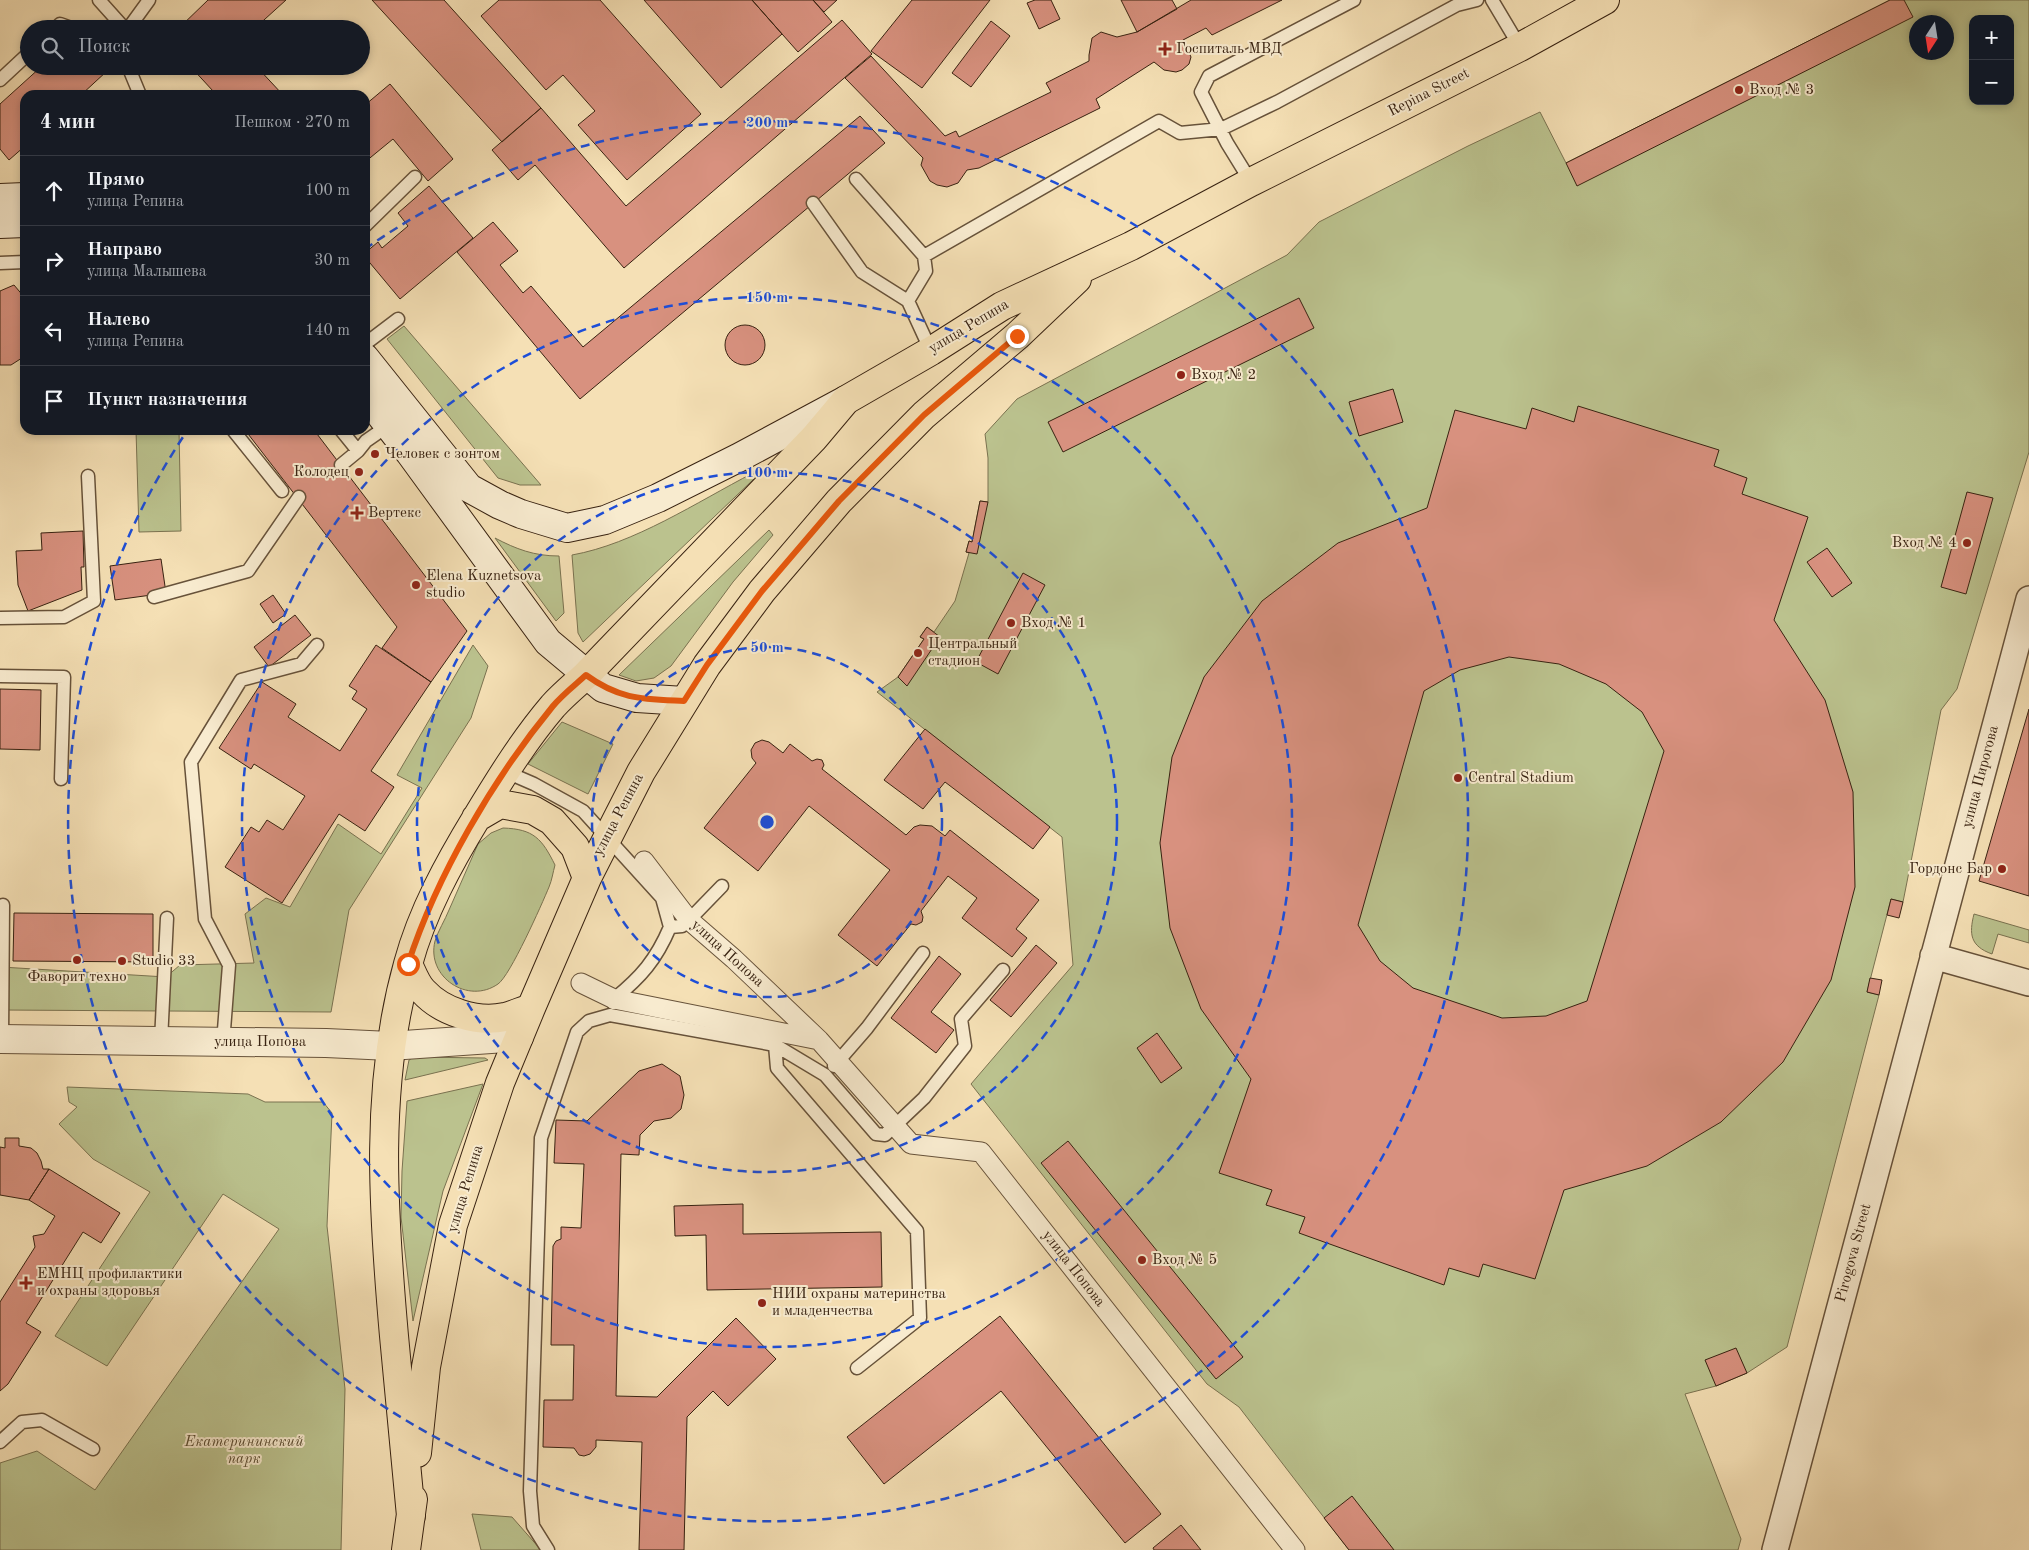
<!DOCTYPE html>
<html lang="ru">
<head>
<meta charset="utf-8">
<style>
	body { margin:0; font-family:"Old Standard TT",serif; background:#242831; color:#f1f3f6 }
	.controls { position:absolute; right:15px; top:15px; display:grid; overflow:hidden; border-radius:10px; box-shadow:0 2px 8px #0003 }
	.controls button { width:45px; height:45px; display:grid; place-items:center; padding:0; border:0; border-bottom:1px solid #363941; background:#171b24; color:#f1f3f6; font:25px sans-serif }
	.compass { position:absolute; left:1909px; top:15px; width:45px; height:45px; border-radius:50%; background:#171b24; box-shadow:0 2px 8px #0003; rotate:192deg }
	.stop { position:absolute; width:15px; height:15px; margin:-11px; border:4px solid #ea580c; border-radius:50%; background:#fff }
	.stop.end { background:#ea580c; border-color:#fff; box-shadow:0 1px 5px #0008 }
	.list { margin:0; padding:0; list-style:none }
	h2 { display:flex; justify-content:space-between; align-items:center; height:65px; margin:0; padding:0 20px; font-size:21px }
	h2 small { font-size:16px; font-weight:400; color:#9ea1a6 }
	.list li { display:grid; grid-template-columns:32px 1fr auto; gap:15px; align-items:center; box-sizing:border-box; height:70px; padding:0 20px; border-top:1px solid #363941 }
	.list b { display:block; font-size:19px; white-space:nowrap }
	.list p { margin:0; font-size:16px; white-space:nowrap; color:#9ea1a6 }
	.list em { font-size:16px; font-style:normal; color:#9ea1a6 }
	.icon { flex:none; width:28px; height:28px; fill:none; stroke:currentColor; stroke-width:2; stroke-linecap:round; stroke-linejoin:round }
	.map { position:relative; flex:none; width:2029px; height:1550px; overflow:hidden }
	.search { position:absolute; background:#171b24; box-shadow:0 2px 8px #0003; left:20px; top:20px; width:350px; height:55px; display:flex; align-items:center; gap:12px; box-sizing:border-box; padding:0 18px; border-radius:28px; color:#9ea1a6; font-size:19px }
	.panel { position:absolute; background:#171b24; box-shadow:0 2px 8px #0003; left:20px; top:90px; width:350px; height:345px; border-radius:15px }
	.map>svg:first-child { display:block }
	.green { fill:#bbc28e; stroke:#7a7250; fill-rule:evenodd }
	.building { fill:#d8917f; stroke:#382211; fill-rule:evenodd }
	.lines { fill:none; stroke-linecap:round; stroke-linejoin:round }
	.service-casing { stroke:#67523a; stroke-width:15 }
	.pedestrian-casing { stroke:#67523a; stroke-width:21 }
	.minor-casing { stroke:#67523a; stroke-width:28 }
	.tertiary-casing { stroke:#67523a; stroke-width:30 }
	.secondary-casing { stroke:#382211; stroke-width:30 }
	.primary-casing { stroke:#382211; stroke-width:30 }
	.service { stroke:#f8ebcf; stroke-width:12 }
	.pedestrian { stroke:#f8ebcf; stroke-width:19 }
	.minor { stroke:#f8ebcf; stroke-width:25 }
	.tertiary { stroke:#f8ebcf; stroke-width:28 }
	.secondary { stroke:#f8ebcf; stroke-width:28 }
	.primary { stroke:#f5e0b5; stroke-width:28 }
	.route { stroke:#ea580c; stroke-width:6 }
	.ring { fill:none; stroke:#1d4ed8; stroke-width:2.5; stroke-dasharray:9 6 }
	.poi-dot { fill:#8f2418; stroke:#f8ebcf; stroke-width:2 }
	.labels { text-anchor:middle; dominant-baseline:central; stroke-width:4; stroke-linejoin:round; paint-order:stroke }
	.poi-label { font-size:15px; fill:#382211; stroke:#f8ebcf; text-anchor:start }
	.street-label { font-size:15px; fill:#382211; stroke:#f8ebcf }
	.park-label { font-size:15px; font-style:italic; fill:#594a30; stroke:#f8ebcf }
	.centre { fill:#1d4ed8; stroke:#f8ebcf; stroke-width:2.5 }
	.ring-label { font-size:15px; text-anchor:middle; font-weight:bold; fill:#1d4ed8; stroke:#f8ebcf; stroke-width:4; stroke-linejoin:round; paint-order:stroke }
</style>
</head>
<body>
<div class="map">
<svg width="2029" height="1550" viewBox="0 0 2029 1550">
	<rect width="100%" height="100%" fill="#f5e0b5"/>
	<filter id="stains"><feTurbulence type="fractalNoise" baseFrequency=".004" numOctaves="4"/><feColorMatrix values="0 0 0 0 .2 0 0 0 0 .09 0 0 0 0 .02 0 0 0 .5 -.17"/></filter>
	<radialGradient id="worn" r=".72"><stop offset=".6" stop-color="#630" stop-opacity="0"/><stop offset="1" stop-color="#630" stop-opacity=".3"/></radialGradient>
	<path class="green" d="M1890 0H2029V452L1957 689 1941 710 1903 902 1891 899 1867 992 1879 995 1787 1347 1747 1373 1716 1386 1685 1394 1741 1539 1738 1550H1349L1239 1407 1207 1384 971 1084 1073 965 1062 837 877 692 898 677 924 639 920 637 927 627 934 632 955 601 969 553 966 552 969 541 972 542 980 501 988 502V458L985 434 1017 399 1287 255 1319 222 1468 146 1540 112 1566 163ZM1973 19H2010V101H1973ZM1916 22H1946V52H1916Z
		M404 326 541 485H520L498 478 387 339Z
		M136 430H179L181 531 139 532Z
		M753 473 756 477 583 642 578 633 572 555C634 544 697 502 753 473Z
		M769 530 773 535 733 582 671 666 654 678 636 681 619 675Z
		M495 538C516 549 534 556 559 556L564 613 556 621Z
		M473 645 488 666 471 718 349 910 331 1012 0 1010 1 967 166 977 180 965 254 963 245 914 266 898 290 907 338 824 381 854 422 788 397 775Z
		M562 722 613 744 588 794 528 764Z
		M503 828C534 829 542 839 555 865 553 872 552 880 549 887 542 904 510 976 498 984 468 1005 426 977 435 941 438 931 445 920 449 910 459 888 468 866 478 844L491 833Z
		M1974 914 2029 930V943L1998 934 1992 954C1970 946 1969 934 1974 914Z
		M414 1057 485 1058 488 1060 405 1080 409 1060Z
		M483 1084 443 1191 413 1321 401 1217 402 1171 407 1101Z
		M67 1087 248 1094 265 1102H323L332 1113 327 1226 345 1389 341 1550H0V1463L37 1451 95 1490 279 1229 223 1194 107 1366 55 1336 150 1192 93 1159 59 1124 77 1107 69 1102Z
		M472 1514 512 1517 541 1550H481Z"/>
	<path class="building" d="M208 0H286L254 29H178Z
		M372 0H444L541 108 502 142Z
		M499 0H600L701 114 627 180 578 125 595 111 563 75 546 90 481 16Z
		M644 0H752L782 34 721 88Z
		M752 0H813L832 22 798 52Z
		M813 0H837L824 12Z
		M912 0H990L922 88 871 51Z
		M1035 0H1051L1060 19 1039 29 1027 3Z
		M1121 0H1172L1177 9 1137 32Z
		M1191 0H1282L1212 35 1206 28 1183 40 1191 57 1189 64 1182 70 1176 72 1164 70 1154 62 1096 99 1100 108 979 168 967 170 958 183 947 187 937 185 930 181 921 165 923 158 845 78 871 56 945 136 956 131 959 137 1051 92 1046 83 1089 61V55L1092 38 1101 32 1117 37 1137 32Z
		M1890 0H1904L1913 17 1577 186 1566 163Z
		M842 20 872 54 624 268 535 165 518 180 492 150 541 108 626 206Z
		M991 21 1010 36 971 87 952 73Z
		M42 66H103L107 71 81 95H25V146L9 160 0 149V104Z
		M190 66H256L283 95H213V91Z
		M390 84 453 159 428 181 393 139 365 162V105Z
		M860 116 885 143 580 399 457 252 493 222 518 251 500 265 523 293 531 286 583 347Z
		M429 186 473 238 400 299 365 257V253L378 242 382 248 408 226 398 213Z
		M14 285 25 298V356L11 365H0V291Z
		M1299 298 1314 328 1063 452 1048 422Z
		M725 345a20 20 0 1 1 40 0a20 20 0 1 1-40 0Z
		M1393 389 1403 422 1359 436 1349 402Z
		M1578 406 1719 450 1714 466 1747 478 1742 494 1808 517 1774 620 1825 700 1853 792 1855 887 1831 980 1783 1062 1721 1122 1647 1166 1564 1190 1535 1279 1483 1264 1479 1277 1449 1268 1444 1285 1299 1233 1305 1217 1266 1205 1272 1190 1219 1173 1251 1079 1201 1009 1170 928 1160 843 1172 757 1204 677 1262 601 1338 543 1427 508 1455 410 1526 429 1532 408 1574 422ZM1509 657 1559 664 1606 684 1642 712 1664 751 1587 1001 1546 1016 1502 1018 1413 988 1380 961 1358 925 1424 691 1460 670Z
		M245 430H314L467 631 431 682 382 648 397 627Z
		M1967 492 1993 498 1966 594 1941 587Z
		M980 501 988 502 977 554 966 552 969 541 972 542Z
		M83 531 84 567H81L82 590 28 611 18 585 16 551 42 550 41 533Z
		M1827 548 1852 583 1832 597 1807 562Z
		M161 559 166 593 115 600 110 566Z
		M1023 573 1045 585 998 674 976 662Z
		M273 595 286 614 273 623 260 604Z
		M295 615 311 635 269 667 254 647Z
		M927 627 940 637 907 686 898 677 924 639 920 637Z
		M376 645 431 682 371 771 394 787 365 831 339 814 282 903 225 867 251 827 259 832 267 820 283 830 305 796 254 764 251 769 219 748 262 682 296 704 288 717 340 751 367 709 352 699 357 691 349 686Z
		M0 689 41 690 40 750 0 749Z
		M2029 709V896L1979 881Z
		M925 729 1050 827 1033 849 945 782 923 809 884 780Z
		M762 740 769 742 783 753 790 744 812 761 817 759 822 760 824 765 822 769 906 835 914 827 920 825 932 826 945 836 950 830 1039 900 1016 929 1027 938 1012 957 962 918 977 898 948 876 921 911 923 917 922 922 916 925 911 924 877 966 838 935 890 870 809 806 758 871 704 828 756 763 752 758 751 750 755 743Z
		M1891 899 1903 902 1899 918 1887 915Z
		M14 913 153 914V962L13 961Z
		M1036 945 1057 963 1011 1017 990 1000Z
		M939 956 961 974 931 1012 954 1030 936 1053 891 1018Z
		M1870 978 1882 980 1879 995 1867 992Z
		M1157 1033 1182 1068 1161 1083 1137 1048Z
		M662 1064 680 1076 684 1095 681 1109 671 1118 654 1121 640 1135 639 1155 621 1154 616 1396 657 1397 736 1318 776 1359 728 1406 713 1391 687 1417 684 1550H639L642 1442 596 1440V1447L590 1454 584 1456 579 1455 574 1448 543 1447 544 1400H573L574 1345H551L553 1246 556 1241 561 1239V1227L581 1228 584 1164 554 1163 556 1120 587 1121 639 1071Z
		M5 1138H19V1146L31 1148 37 1153 41 1161 43 1169H49L29 1200 0 1195V1147L5 1148Z
		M1068 1141 1243 1357 1216 1379 1041 1163Z
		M49 1169 120 1213 101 1243 83 1232 26 1323 41 1332 8 1384 0 1391V1302L35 1247 33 1236 44 1234 55 1216 29 1200Z
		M743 1204V1234L881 1232 882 1287 707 1290 706 1235 675 1236 674 1206Z
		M1000 1316 1161 1514 1125 1543 1001 1391 884 1484 847 1437Z
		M1736 1348 1747 1373 1716 1386 1705 1360Z
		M1352 1496 1394 1550H1349L1324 1518Z
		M1181 1525 1201 1550H1154L1153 1548Z"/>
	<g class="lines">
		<g class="service-casing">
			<path id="service" d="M99 0 125 29
				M1492 0 1520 47
				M55 29 60 24 74 29
				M128 29 149 0
				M128 66 140 95
				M0 80 29 53
				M856 179 924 256
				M1251 182 1227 143 1201 92 1209 76 1354 0
				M813 203 862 272 908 301 931 351
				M365 226 415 177
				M0 263 25 262
				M908 301 926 271 924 256 1159 121 1180 133 1221 129 1277 102 1457 5 1477 0
				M365 344 398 319
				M233 430 282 491
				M341 430 358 451
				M341 465 358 451 366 441 389 425
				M154 597 248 571 299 497
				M0 618 64 617 94 601 88 476
				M0 676 64 677 61 779
				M504 771 534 784 583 811 662 898 670 927
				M613 1003 614 999C641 977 656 960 670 927L682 926 689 920 722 886
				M2 1039 3 905
				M161 1041 167 918
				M223 1043 229 965 205 919 191 762 241 680 301 664 317 645
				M775 1045 777 1068 917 1231 920 1318 857 1368
				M834 1066 867 1028 923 953
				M0 1442 22 1422 42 1420 93 1449
				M548 1550 533 1526 530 1491 541 1138 577 1032 589 1021 610 1015 775 1045 825 1075 876 1134 885 1135 924 1098 965 1046 961 1019 1003 970"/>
		</g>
		<g class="pedestrian-casing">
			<path id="pedestrian" d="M644 861 689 920 734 959 819 1040 911 1144 981 1152 1295 1550
				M581 983 614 999 819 1040"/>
		</g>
		<g class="minor-casing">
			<path id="minor" d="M1933 956 2029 983
				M1775 1550 2029 599"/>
		</g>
		<g class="tertiary-casing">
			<path id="tertiary" d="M0 1039 326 1043 390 1046 519 1037"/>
		</g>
		<g class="secondary-casing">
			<path id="secondary" d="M0 198 25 197
				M0 224 25 223
				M365 358 469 488 500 505 521 514 567 528 605 520 658 498 738 458 846 400
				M365 395 410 453 548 642 603 688 637 698 684 701"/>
		</g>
		<g class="primary-casing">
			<path id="primary" d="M476 818 500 804 533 810 552 821 575 847 587 878
				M408 964C412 972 416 984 423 991 442 1012 477 1023 505 1017 513 1015 522 1011 531 1008
				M417 1453 426 1367 453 1225 500 1083 531 1008 587 878 641 772 707 665 762 591 839 501 924 415 1017 336 1077 279
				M411 1516C405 1456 400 1396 394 1336 383 1212 374 1085 408 964 422 912 449 863 477 817 500 779 524 740 553 706 563 695 575 685 586 675L814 438 846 400 931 351 1002 306 1131 246 1251 182 1520 47 1605 0
				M406 1550 413 1499"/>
		</g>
		<use href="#service" class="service"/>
		<use href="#pedestrian" class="pedestrian"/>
		<use href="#minor" class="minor"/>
		<use href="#tertiary" class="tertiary"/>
		<use href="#secondary" class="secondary"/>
		<use href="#primary" class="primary"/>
	</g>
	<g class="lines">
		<path class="route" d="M408 964C437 875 493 779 553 706 562 695 575 685 586 675 620 700 644 699 684 701L707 665 762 591 839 501 924 415 1017 336"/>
	</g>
	<g class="ring">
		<circle cx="767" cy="822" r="175"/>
		<circle cx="767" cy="822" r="350"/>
		<circle cx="767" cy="822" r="525"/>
		<path d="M365 249A700 700 0 1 1 187 431"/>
	</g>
	<g class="poi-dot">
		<path d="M1162.5 41.5h5v5h5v5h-5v5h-5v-5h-5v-5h5z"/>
		<circle cx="1739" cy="90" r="5"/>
		<circle cx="1181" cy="375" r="5"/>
		<circle cx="375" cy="454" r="5"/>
		<circle cx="359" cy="472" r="5"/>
		<path d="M354.5 505.5h5v5h5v5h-5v5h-5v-5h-5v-5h5z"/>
		<circle cx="1967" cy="543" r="5"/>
		<circle cx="416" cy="585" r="5"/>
		<circle cx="1011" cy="623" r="5"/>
		<circle cx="918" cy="653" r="5"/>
		<circle cx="1458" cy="778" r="5"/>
		<circle cx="2002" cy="869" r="5"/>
		<circle cx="77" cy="960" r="5"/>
		<circle cx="122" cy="961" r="5"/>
		<circle cx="1142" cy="1260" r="5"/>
		<path d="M23.5 1275.5h5v5h5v5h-5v5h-5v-5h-5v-5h5z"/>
		<circle cx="762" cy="1303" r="5"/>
	</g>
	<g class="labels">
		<g class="poi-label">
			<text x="1176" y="49">Госпиталь МВД</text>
			<text x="1749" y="90">Вход № 3</text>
			<text x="1191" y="375">Вход № 2</text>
			<text x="385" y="454">Человек с зонтом</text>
			<text x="349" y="472" text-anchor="end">Колодец</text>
			<text x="368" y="513">Вертекс</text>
			<text x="1957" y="543" text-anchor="end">Вход № 4</text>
			<text x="426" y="576">Elena Kuznetsova<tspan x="426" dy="17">studio</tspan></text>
			<text x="1021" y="623">Вход № 1</text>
			<text x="928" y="644">Центральный<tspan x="928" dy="17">стадион</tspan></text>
			<text x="1468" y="778">Central Stadium</text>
			<text x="1992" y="869" text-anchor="end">Гордонc Бар</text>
			<text x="132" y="961">Studio 33</text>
			<text x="77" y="977" text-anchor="middle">Фаворит техно</text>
			<text x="1152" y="1260">Вход № 5</text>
			<text x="37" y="1274">ЕМНЦ профилактики<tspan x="37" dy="17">и охраны здоровья</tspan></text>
			<text x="772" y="1294">НИИ охраны материнства<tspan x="772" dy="17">и младенчества</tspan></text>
		</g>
		<g class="street-label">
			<text transform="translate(1429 93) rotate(-27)">Repina Street</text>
			<text transform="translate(969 327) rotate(-31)">улица Репина</text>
			<text transform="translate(1981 777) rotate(-75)">улица Пирогова</text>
			<text transform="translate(619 815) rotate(-62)">улица Репина</text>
			<text transform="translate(727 954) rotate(42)">улица Попова</text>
			<text x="260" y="1042">улица Попова</text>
			<text transform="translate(466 1189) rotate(-73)">улица Репина</text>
			<text transform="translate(1854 1253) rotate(-75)">Pirogova Street</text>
			<text transform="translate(1073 1269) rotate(52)">улица Попова</text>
		</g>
		<g class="park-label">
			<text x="244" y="1442">Екатерининский<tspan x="244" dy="17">парк</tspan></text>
		</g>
	</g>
	<circle cx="767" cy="822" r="8" class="centre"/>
	<g class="ring-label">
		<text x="767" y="127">200 m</text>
		<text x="767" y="302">150 m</text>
		<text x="767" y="477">100 m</text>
		<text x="767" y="652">50 m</text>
	</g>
	<rect width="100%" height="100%" filter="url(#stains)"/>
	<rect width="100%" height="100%" fill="url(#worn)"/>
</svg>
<div class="controls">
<button>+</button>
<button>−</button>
</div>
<svg class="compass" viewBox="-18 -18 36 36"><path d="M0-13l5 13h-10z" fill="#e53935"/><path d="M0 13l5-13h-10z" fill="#9ea1a6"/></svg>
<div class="stop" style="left:408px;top:964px"></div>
<div class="stop end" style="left:1017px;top:336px"></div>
<div class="search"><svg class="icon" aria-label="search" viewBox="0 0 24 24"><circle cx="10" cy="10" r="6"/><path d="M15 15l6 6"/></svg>Поиск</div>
<section class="panel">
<h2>4 мин<small>Пешком · 270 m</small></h2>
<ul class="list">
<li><svg class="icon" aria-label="ahead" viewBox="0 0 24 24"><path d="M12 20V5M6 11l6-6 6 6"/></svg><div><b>Прямо</b><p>улица Репина</p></div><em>100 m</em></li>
<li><svg class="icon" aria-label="right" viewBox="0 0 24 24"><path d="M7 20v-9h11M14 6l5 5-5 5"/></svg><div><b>Направо</b><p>улица Малышева</p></div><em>30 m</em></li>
<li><svg class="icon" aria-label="left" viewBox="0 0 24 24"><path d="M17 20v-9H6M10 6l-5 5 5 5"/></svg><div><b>Налево</b><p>улица Репина</p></div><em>140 m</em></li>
<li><svg class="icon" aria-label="arrive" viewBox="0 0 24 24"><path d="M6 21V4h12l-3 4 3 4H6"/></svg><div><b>Пункт назначения</b></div></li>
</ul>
</section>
</div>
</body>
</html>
